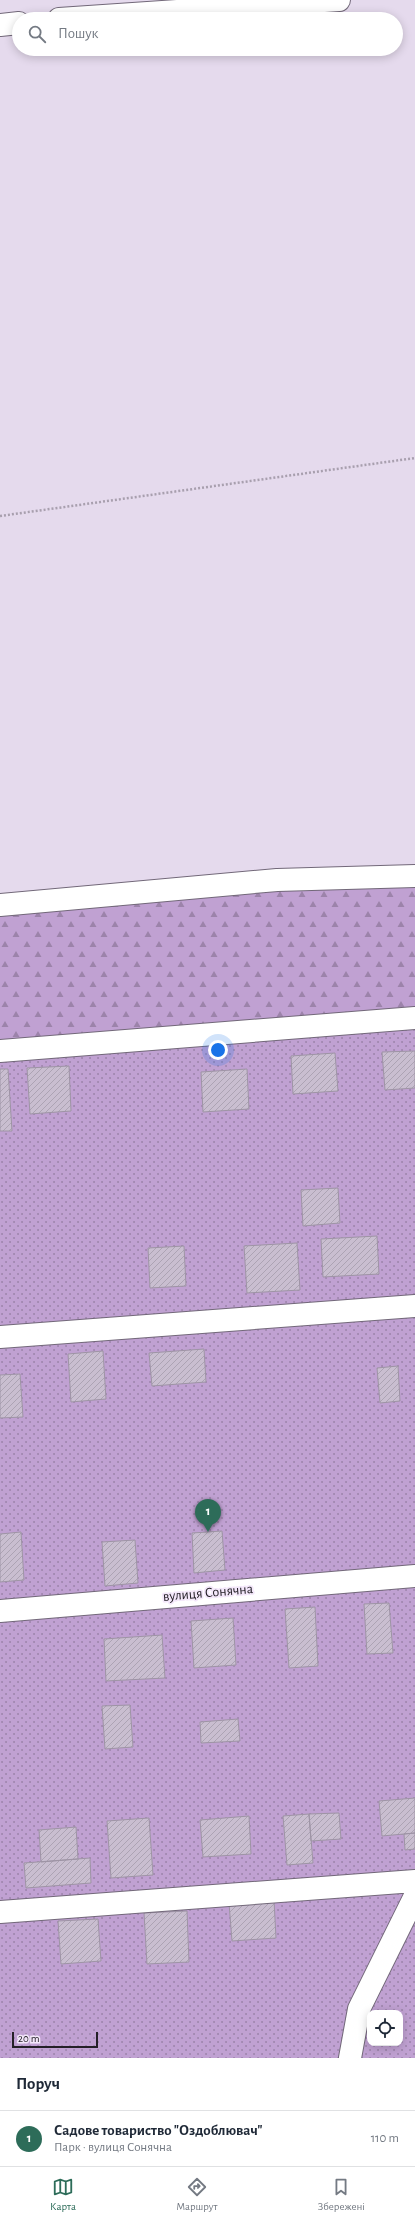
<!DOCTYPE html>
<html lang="uk">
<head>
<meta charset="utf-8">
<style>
	body { margin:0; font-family:"Alegreya Sans",sans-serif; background:#f2f2f3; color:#1f2937 }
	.controls { position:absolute; right:12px; bottom:12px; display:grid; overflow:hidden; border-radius:8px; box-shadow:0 2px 10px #0003 }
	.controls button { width:36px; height:36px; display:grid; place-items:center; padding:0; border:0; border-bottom:1px solid #e0e1e3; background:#fff; color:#1f2937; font:20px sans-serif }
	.scale { position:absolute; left:12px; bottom:10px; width:86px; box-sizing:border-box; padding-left:4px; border:2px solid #242027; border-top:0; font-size:11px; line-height:14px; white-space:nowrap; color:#242027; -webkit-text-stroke:3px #f3e7fa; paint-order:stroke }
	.you { position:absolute; left:218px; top:1050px; width:14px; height:14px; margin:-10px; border:3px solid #fff; border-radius:50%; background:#1a73e8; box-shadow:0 0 0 6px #1a73e833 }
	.badge { display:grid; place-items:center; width:26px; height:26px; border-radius:50%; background:#2d6c59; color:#fff; font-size:13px; font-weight:700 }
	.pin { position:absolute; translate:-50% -33px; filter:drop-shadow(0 1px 2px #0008) }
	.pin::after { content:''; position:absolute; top:21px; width:14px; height:12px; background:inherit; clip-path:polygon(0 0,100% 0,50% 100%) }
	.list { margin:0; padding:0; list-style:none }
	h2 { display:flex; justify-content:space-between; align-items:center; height:52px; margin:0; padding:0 16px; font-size:17px }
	h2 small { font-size:13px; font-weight:400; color:#747a83 }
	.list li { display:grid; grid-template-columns:26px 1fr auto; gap:12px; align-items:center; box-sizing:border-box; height:56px; padding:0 16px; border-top:1px solid #e0e1e3 }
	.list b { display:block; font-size:15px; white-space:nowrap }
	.list p { margin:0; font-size:13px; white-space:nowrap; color:#747a83 }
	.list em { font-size:13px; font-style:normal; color:#747a83 }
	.icon { flex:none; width:22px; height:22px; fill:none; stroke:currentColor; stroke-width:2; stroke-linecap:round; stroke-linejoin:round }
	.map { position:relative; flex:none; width:415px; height:2058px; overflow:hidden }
	.search { position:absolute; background:#fff; box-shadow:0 2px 10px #0003; left:12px; right:12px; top:12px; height:44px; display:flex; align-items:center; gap:10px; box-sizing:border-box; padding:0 14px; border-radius:22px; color:#747a83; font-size:15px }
	.sheet { height:108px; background:#fff }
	nav { display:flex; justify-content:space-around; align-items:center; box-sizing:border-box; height:56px; border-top:1px solid #e0e1e3; background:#fff; font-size:11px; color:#747a83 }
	nav a { display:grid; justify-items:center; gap:2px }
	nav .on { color:#2d6c59 }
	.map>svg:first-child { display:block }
	.forest { fill:url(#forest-firs) }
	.garden { fill:url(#garden-dots); fill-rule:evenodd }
	.building { fill:url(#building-hatch); stroke:#9e94a5 }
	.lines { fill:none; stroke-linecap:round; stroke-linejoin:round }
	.minor-casing { stroke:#726879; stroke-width:24 }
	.path { stroke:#a89fae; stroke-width:2.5; stroke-dasharray:2 2; stroke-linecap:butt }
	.minor { stroke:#fff; stroke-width:22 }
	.labels { text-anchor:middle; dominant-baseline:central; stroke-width:3.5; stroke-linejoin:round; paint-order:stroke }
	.street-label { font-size:14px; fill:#242027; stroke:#f3e7fa }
</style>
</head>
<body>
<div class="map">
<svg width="415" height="2058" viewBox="0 0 415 2058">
	<defs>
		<pattern id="forest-firs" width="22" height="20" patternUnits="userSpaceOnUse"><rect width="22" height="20" fill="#c0a1d2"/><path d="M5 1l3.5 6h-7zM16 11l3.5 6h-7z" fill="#9c83aa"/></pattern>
		<pattern id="garden-dots" width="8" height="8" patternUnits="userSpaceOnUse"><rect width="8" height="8" fill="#c0a1d2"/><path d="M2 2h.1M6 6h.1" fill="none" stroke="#9c83aa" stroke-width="1.8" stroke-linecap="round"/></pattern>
		<pattern id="building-hatch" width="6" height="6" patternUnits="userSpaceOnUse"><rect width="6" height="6" fill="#c9bed0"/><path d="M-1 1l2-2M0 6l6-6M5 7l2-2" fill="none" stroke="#aca3b3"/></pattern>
	</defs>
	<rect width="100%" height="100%" fill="#e5daed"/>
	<path class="forest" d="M415 876V1018L0 1051V905Z"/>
	<path class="garden" d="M415 1018V2058H0V1051ZM370 2013H400V2043H370Z"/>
	<path class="building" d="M415 1051V1088L385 1090 382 1052Z
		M335 1053 338 1091 293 1094 291 1056Z
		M69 1066 71 1111 30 1114 27 1068Z
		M0 1069H8L12 1131H0Z
		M247 1069 249 1109 203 1112 201 1072Z
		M338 1188 340 1223 303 1226 301 1190Z
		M377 1236 379 1274 323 1277 321 1239Z
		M297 1243 300 1290 247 1293 244 1246Z
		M184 1246 186 1286 150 1288 148 1248Z
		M204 1349 206 1382 152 1386 149 1353Z
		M103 1351 106 1399 71 1402 68 1354Z
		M398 1366 400 1401 380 1403 377 1368Z
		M20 1374 23 1417 0 1418V1375Z
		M222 1531 225 1570 194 1573 192 1533Z
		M21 1532 24 1580 0 1582V1534Z
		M135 1540 138 1583 105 1586 102 1542Z
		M389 1603 393 1653 367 1654 364 1604Z
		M315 1607 318 1666 289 1668 285 1609Z
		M233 1618 236 1665 194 1668 191 1621Z
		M162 1635 165 1678 106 1681 104 1639Z
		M130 1705 133 1747 105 1749 102 1706Z
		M238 1719 240 1741 201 1743 200 1722Z
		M415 1798V1833L382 1836 379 1801Z
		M339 1813 341 1839 311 1841 309 1814Z
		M309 1814 313 1863 287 1865 283 1816Z
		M249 1816 251 1854 203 1857 200 1820Z
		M149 1818 153 1875 111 1878 107 1821Z
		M76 1827 78 1859 41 1862 39 1830Z
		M415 1833V1849L405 1850 404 1834Z
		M90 1858 91 1883 26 1888 24 1863Z
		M274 1900 276 1938 232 1941 229 1903Z
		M187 1911 189 1962 147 1964 144 1913Z
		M98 1919 101 1961 61 1964 58 1921Z"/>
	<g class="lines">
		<g class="minor-casing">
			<path id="minor" d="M59 19 339 0
				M0 25 19 23
				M0 905 277 880 415 876
				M0 1051 415 1018
				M0 1337 415 1306
				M0 1611 415 1576
				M0 1912 415 1881
				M350 2058 359 2009 415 1896"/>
		</g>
		<path class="path" d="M0 516 415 458"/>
		<use href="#minor" class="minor"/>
	</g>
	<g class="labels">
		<g class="street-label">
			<text transform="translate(208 1593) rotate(-5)">вулиця Сонячна</text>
		</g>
	</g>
</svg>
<div class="controls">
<button><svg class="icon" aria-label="locate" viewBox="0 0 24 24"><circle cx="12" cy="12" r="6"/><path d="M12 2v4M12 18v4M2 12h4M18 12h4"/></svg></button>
</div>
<div class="scale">20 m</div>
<div class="you"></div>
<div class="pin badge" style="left:208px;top:1532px">1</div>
<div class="search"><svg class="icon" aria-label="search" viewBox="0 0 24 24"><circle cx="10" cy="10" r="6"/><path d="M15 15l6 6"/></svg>Пошук</div>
</div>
<section class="sheet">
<h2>Поруч<small></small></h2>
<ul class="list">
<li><span class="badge">1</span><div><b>Садове товариство &quot;Оздоблювач&quot;</b><p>Парк · вулиця Сонячна</p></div><em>110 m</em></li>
</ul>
</section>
<nav>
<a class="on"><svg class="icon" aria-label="map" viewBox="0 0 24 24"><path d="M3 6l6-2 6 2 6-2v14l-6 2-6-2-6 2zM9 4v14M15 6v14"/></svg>Карта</a>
<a><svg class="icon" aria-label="directions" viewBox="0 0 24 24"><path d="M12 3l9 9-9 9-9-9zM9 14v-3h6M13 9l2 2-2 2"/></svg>Маршрут</a>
<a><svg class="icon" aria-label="saved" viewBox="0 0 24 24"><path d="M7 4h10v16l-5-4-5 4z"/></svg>Збережені</a>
</nav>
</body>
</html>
